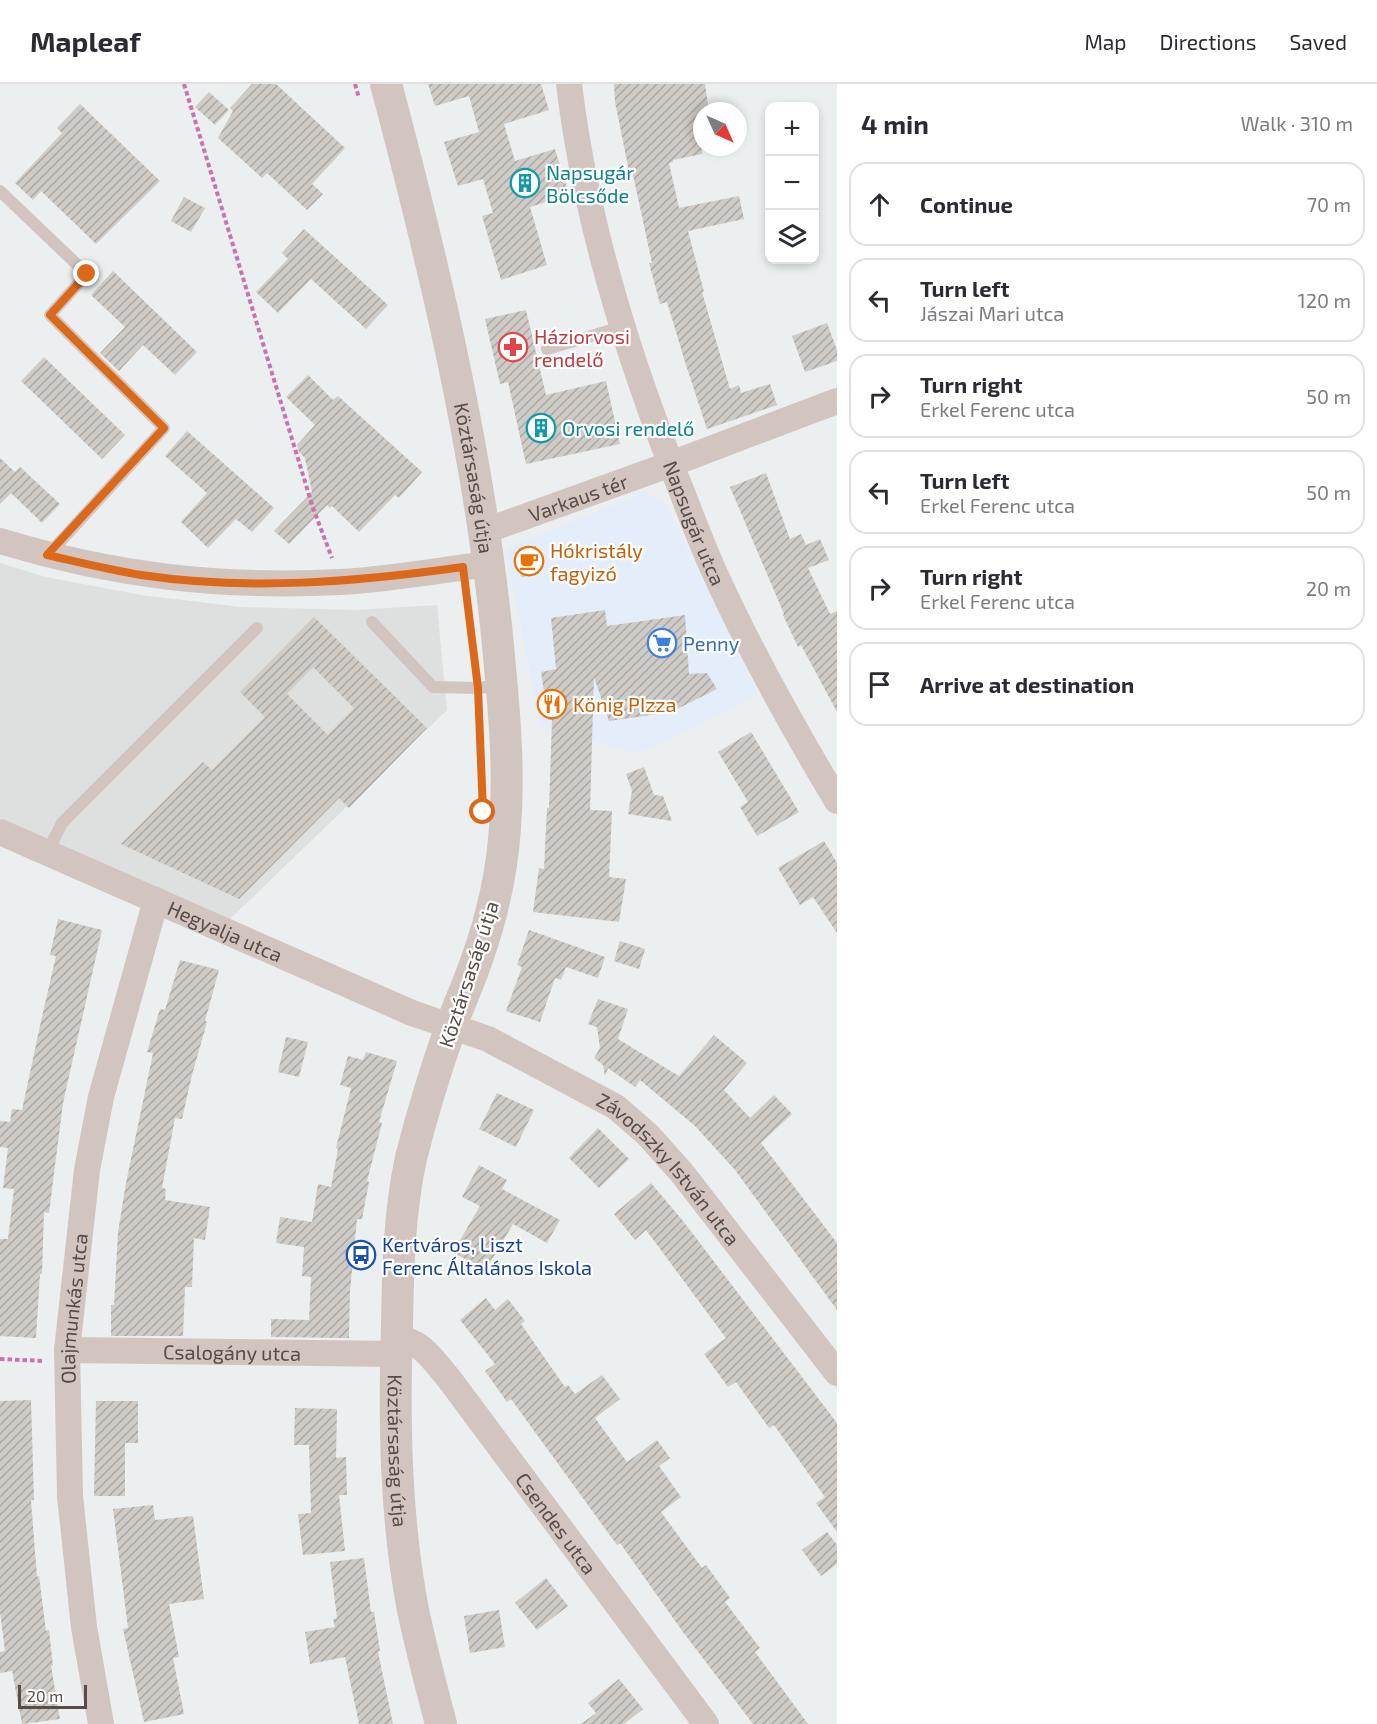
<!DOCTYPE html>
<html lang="en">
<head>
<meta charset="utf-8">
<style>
	body { margin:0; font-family:"Exo 2",sans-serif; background:#f7f7f7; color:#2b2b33 }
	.controls { position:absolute; right:18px; top:18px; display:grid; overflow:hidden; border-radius:12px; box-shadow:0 3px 9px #0003 }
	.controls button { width:54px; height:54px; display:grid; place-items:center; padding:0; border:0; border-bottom:2px solid #e1e1e2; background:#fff; color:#2b2b33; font:30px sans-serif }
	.compass { position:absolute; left:693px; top:18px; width:54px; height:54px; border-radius:50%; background:#fff; box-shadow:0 3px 9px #0003; rotate:135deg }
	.scale { position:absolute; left:18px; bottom:15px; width:69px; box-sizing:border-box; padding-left:6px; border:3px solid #594b45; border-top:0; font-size:16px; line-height:21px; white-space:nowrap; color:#594b45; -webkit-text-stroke:4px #fff; paint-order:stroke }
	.stop { position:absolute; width:18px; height:18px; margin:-14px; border:4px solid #db691b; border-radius:50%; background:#fff }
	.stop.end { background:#db691b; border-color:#fff; box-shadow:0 2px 6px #0008 }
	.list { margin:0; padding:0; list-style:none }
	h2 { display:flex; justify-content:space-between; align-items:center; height:78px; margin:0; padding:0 24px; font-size:26px }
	h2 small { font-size:20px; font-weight:400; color:#7c7c81 }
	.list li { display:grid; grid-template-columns:39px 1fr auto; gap:18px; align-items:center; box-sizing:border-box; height:84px; margin:0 12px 12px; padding:0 12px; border:2px solid #e1e1e2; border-radius:18px }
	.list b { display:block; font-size:22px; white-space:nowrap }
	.list p { margin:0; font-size:20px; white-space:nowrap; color:#7c7c81 }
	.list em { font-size:20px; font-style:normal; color:#7c7c81 }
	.icon { flex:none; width:33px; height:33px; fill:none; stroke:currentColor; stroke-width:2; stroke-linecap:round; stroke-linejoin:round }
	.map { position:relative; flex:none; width:837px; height:1640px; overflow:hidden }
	header { display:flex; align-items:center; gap:36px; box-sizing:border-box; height:84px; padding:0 30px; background:#fff; border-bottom:2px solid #e1e1e2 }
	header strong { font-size:28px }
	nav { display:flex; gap:33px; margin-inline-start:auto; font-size:21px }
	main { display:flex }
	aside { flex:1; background:#fff }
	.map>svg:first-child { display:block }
	.commercial { fill:#e4eefb }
	.education { fill:#dee0df }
	.building { fill:url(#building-hatch); fill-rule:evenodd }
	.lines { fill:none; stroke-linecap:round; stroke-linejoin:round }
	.path { stroke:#cb72ac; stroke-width:4; stroke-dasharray:4.5 3; stroke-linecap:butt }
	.service { stroke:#d2c5bf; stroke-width:12 }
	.minor { stroke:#d2c5bf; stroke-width:26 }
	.tertiary { stroke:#d2c5bf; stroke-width:32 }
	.route { stroke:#db691b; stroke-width:8 }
	.labels { text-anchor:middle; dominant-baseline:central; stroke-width:4.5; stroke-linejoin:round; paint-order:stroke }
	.culture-label { font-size:20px; fill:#0d838f; stroke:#fff; text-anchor:start }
	.health-label { font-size:20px; fill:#be3a42; stroke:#fff; text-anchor:start }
	.street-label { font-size:20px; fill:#594b45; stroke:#fff }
	.food-label { font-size:20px; fill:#c56008; stroke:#fff; text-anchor:start }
	.shop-label { font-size:20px; fill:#366cbe; stroke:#fff; text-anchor:start }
	.transit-label { font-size:20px; fill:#164399; stroke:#fff; text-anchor:start }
</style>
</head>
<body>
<header>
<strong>Mapleaf</strong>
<nav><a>Map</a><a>Directions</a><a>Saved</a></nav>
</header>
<main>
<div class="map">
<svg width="837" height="1640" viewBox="0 0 837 1640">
	<defs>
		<pattern id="building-hatch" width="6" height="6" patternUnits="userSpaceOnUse" patternTransform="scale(1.5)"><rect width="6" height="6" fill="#cfcbc6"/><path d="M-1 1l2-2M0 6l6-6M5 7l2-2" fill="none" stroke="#aba7a3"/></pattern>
	</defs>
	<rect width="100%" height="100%" fill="#ecefef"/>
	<path class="commercial" d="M645 408 665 419 759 611 638 670 541 643 505 465Z"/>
	<path class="education" d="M0 479 46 493 141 511 241 523 354 526 437 521 447 626 227 838 0 734Z"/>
	<path class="building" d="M252 0H276L345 64 312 100 323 110 307 126 267 89 262 94 218 54 233 27 230 24Z
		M428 0H541L549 26 504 40 515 77 555 65 569 111 530 123 547 181 501 196 482 132 493 129 483 95 458 102 444 58 479 48 469 12 435 22Z
		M614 0H705L709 27H702V70L673 76V78L669 79 679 124 739 112 744 135 688 147 704 208H702L730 305 739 301 741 309 770 300 777 321 707 345 685 278 667 218 660 220 649 179H652L632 86 629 87 615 18Z
		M209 8 229 26 215 41 195 23Z
		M80 20 160 97 96 160 41 107 33 116 15 99 62 49 57 44Z
		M184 113 205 124 191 148 171 137Z
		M304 145 388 221 366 245 311 195 278 229 256 208 288 175 282 169Z
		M113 187 197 268 175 291 143 261 119 287 100 269 125 243 91 211Z
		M526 226 546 311 606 297 620 360 526 380 508 298 500 300 485 235Z
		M827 239 837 266V277L805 288 792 252Z
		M44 273 125 351 102 375 21 297Z
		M308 291 333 316 338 312 422 388 399 414 395 411 359 448 332 422 330 424 327 421 289 460 274 447 312 408 305 374 299 368 297 361 315 341 286 313Z
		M187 347 274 424 252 448 236 435 208 464 181 438 207 409 165 372Z
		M0 374 15 388 20 383 60 420 42 439 11 409 0 420Z
		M766 389 790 455 801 450 806 461 820 455 829 476 808 484 830 530 837 527V628L801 561 798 563 783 531 784 530 730 403Z
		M536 462 539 490 521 493 518 464Z
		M605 526 607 542 685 531 689 590 707 589 717 605 671 628 609 637 594 593 590 726 612 727 609 793 626 795 619 838 533 828 539 784 544 785 547 724H549L552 636H548L541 588 556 585 551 534Z
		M314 533 427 644 349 724 339 714 239 815 121 760 203 678 212 686 265 633 240 608ZM313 583 354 624 328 651 287 610Z
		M751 648 799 728 757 752 740 723 748 718 718 668Z
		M644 683 654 711 663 712 672 737 628 730 632 707 626 690Z
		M824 757 837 779V849L813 813 800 821 778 784Z
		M58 835 102 846 63 1019 49 1129 44 1128 42 1190H40L36 1254 0 1252V1155H8L14 1105 3 1104 8 1064 0 1063V1037L10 1038 12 1025 22 1026 41 937 56 872 50 871Z
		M529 846 605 873 598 894 566 883 561 896 555 894 540 938 506 927 522 883 517 881Z
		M620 857 645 865 639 885 614 877Z
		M180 876 219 886 205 937 207 938 192 991 182 1035 175 1034 162 1104 166 1105 165 1116 210 1123 205 1156 194 1154 192 1203H185L183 1252H111V1221H114L118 1148 126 1099 153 969 147 968 160 925 165 926Z
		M598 915 628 925 618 955 679 992 714 951 747 979 724 1006 750 1034 774 1011 792 1030 761 1059 837 1159V1226L735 1086 695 1042 640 996 635 1003 608 984 605 992 603 981 594 974 600 964 597 943 588 940Z
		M286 953 308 958 299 993 278 988Z
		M366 968 397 977 379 1038 382 1039 367 1097 369 1098 362 1135H357L350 1207 349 1254 271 1253V1235L309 1236 311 1193 302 1192 304 1163 276 1159 280 1133 312 1138 318 1100 331 1103 338 1065 336 1064 351 1004 340 1001 348 972 363 976Z
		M497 1009 534 1026 516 1063 479 1045Z
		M598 1044 629 1075 599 1104 569 1074Z
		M479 1081 507 1096 502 1105 560 1136 547 1159 513 1140 485 1187 453 1168 480 1122 462 1113Z
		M651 1099 683 1137 837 1339V1448L816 1419 825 1413 774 1341 769 1344 736 1298 728 1303 704 1270 726 1254 646 1146 635 1156 614 1130Z
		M486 1214 495 1226 508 1215 525 1237 521 1240 565 1303 568 1301 575 1310 602 1291 620 1315 595 1334 627 1378 657 1356 670 1374 659 1382 681 1413 661 1428 702 1484 706 1481 730 1514 725 1518 760 1564 755 1568 808 1640H753L683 1548 620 1459 617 1461 511 1315 507 1318 485 1287 495 1280 460 1236Z
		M31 1316 34 1416H31L37 1493 39 1492 46 1547 49 1546 53 1582H51L60 1635 22 1640 12 1587 0 1589V1568L5 1567 0 1528V1317Z
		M96 1317H138V1359H125V1412H94Z
		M295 1324 337 1325 336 1374 346 1373 347 1411H339L345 1467 303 1471 298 1430 311 1429 309 1361H294Z
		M153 1421 155 1436 193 1432 204 1515 169 1520 179 1573 173 1574 184 1630 144 1638 123 1545 128 1544 113 1425Z
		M827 1448 837 1461V1480L821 1492 802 1466Z
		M364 1474 371 1528H374L380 1567 378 1568 393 1640H359L345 1573 310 1580 305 1548 335 1543 333 1535 337 1534 330 1478Z
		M546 1494 568 1522 537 1546 515 1519Z
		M499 1526 505 1563 470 1569 464 1532Z
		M619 1595 643 1625 624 1640H581L596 1629 588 1619Z"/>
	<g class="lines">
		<path class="path" d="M184 0 313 424 332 474
			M355 0 359 14
			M0 1275 44 1277"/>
		<path class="service" d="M0 107 87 190 50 231 164 344 48 471
			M547 265 622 243
			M372 538 433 603 478 604 501 601
			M47 769 62 739 257 544"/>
		<g class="minor">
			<path id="s1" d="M569 0C585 134 625 264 674 388 687 420 699 454 713 485 749 565 792 642 837 717"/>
			<path id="s2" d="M485 447 671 380 837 317"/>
			<path d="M0 457C114 492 222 504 341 498 391 495 440 486 489 480"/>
			<path id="s3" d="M0 748 412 929 488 955 616 1023 648 1051 682 1089 837 1289"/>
			<path id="s4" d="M396 1255C421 1254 435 1279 450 1296L706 1640"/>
			<path id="s5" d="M67 1266 396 1270"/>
			<path id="s6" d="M101 1640 84 1543 70 1412 67 1266 87 1086 101 1013 156 816"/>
		</g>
		<path class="tertiary" id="s7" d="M386 0C434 181 478 364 497 551 503 615 510 679 505 744 502 788 492 833 477 875 469 899 458 922 450 945 435 988 422 1030 411 1074 399 1129 398 1185 397 1241 394 1335 395 1433 413 1526 421 1564 431 1602 441 1640"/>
	</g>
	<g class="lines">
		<path class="route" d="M87 190 50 231 164 344 47 471C78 478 110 486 141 491 248 507 356 498 463 483L478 604 483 728"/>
	</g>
	<defs>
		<g id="building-ring" transform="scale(1.5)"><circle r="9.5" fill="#fff" stroke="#0f9aa8" stroke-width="1.5"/><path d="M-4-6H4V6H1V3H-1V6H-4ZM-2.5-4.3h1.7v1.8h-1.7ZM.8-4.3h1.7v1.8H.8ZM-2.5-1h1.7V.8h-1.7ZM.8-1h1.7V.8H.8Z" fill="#0f9aa8"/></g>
		<g id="pharmacy-ring" transform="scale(1.5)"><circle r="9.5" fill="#fff" stroke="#e0444e" stroke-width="1.5"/><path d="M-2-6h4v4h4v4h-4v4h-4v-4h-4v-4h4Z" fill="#e0444e"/></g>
		<g id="cafe-ring" transform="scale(1.5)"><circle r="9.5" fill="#fff" stroke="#e8710a" stroke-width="1.5"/><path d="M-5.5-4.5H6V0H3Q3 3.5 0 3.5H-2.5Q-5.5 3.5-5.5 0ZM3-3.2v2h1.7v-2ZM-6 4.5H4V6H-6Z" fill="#e8710a"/></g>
		<g id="supermarket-ring" transform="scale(1.5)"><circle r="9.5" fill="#fff" stroke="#3f7fe0" stroke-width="1.5"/><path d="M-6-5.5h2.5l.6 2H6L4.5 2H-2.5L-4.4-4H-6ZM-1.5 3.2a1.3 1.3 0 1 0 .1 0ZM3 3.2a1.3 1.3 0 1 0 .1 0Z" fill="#3f7fe0"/></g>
		<g id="restaurant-ring" transform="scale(1.5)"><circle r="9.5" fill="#fff" stroke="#e8710a" stroke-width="1.5"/><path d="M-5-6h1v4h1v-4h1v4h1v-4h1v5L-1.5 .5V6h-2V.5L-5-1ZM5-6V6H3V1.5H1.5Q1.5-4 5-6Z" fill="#e8710a"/></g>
		<g id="bus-ring" transform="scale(1.5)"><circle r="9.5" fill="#fff" stroke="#1a4fb4" stroke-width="1.5"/><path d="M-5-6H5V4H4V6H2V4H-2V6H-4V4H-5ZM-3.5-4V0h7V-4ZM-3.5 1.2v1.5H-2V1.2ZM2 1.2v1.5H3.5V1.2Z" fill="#1a4fb4"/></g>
	</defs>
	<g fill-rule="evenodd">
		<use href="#building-ring" x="525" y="99"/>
		<use href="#pharmacy-ring" x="513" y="263"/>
		<use href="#building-ring" x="541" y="344"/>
		<use href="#cafe-ring" x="529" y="477"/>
		<use href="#supermarket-ring" x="662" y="559"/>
		<use href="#restaurant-ring" x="552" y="620"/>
		<use href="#bus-ring" x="361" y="1171"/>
	</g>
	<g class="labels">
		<g class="culture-label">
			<text x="546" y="88">Napsugár<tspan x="546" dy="23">Bölcsőde</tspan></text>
			<text x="562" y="344">Orvosi rendelő</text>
		</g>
		<g class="health-label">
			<text x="534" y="252">Háziorvosi<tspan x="534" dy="23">rendelő</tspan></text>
		</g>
		<g class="street-label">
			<text stroke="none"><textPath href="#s7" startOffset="404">Köztársaság útja</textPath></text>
			<text stroke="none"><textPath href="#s2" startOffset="99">Varkaus tér</textPath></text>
			<text stroke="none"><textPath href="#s1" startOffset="458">Napsugár utca</textPath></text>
			<text stroke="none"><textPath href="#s3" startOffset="246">Hegyalja utca</textPath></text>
			<text transform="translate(468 890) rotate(-72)">Köztársaság útja</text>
			<text stroke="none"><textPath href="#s3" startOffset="756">Závodszky István utca</textPath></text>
			<text stroke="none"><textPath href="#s6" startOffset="418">Olajmunkás utca</textPath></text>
			<text stroke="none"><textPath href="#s5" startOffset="165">Csalogány utca</textPath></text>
			<text stroke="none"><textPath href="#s7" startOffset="1394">Köztársaság útja</textPath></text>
			<text stroke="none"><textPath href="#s4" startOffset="249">Csendes utca</textPath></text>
		</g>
		<g class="food-label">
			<text x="550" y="466">Hókristály<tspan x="550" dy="23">fagyizó</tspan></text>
			<text x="573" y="620">König PIzza</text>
		</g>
		<g class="shop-label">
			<text x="683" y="559">Penny</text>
		</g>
		<g class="transit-label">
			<text x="382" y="1160">Kertváros, Liszt<tspan x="382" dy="23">Ferenc Általános Iskola</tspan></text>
		</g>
	</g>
</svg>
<div class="controls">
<button>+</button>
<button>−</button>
<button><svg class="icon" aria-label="layers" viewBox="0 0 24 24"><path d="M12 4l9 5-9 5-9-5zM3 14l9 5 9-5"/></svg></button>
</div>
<svg class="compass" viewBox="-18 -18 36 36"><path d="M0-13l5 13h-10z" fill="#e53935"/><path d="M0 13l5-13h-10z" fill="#7c7c81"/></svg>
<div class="scale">20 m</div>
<div class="stop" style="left:483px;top:728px"></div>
<div class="stop end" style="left:87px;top:190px"></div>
</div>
<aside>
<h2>4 min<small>Walk · 310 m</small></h2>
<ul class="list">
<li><svg class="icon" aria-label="ahead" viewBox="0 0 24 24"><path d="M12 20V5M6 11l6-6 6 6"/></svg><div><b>Continue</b></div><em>70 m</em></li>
<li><svg class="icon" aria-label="left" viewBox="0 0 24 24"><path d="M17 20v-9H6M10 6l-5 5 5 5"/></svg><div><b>Turn left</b><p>Jászai Mari utca</p></div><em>120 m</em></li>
<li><svg class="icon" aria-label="right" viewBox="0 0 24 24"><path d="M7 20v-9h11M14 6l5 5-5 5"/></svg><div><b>Turn right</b><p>Erkel Ferenc utca</p></div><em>50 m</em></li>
<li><svg class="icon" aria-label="left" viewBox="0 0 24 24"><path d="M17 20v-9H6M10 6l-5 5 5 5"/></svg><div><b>Turn left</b><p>Erkel Ferenc utca</p></div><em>50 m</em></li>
<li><svg class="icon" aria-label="right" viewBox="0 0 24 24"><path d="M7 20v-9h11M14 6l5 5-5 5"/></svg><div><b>Turn right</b><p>Erkel Ferenc utca</p></div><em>20 m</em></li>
<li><svg class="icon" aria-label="arrive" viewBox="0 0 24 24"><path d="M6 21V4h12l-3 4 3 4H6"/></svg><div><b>Arrive at destination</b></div></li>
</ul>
</aside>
</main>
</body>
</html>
